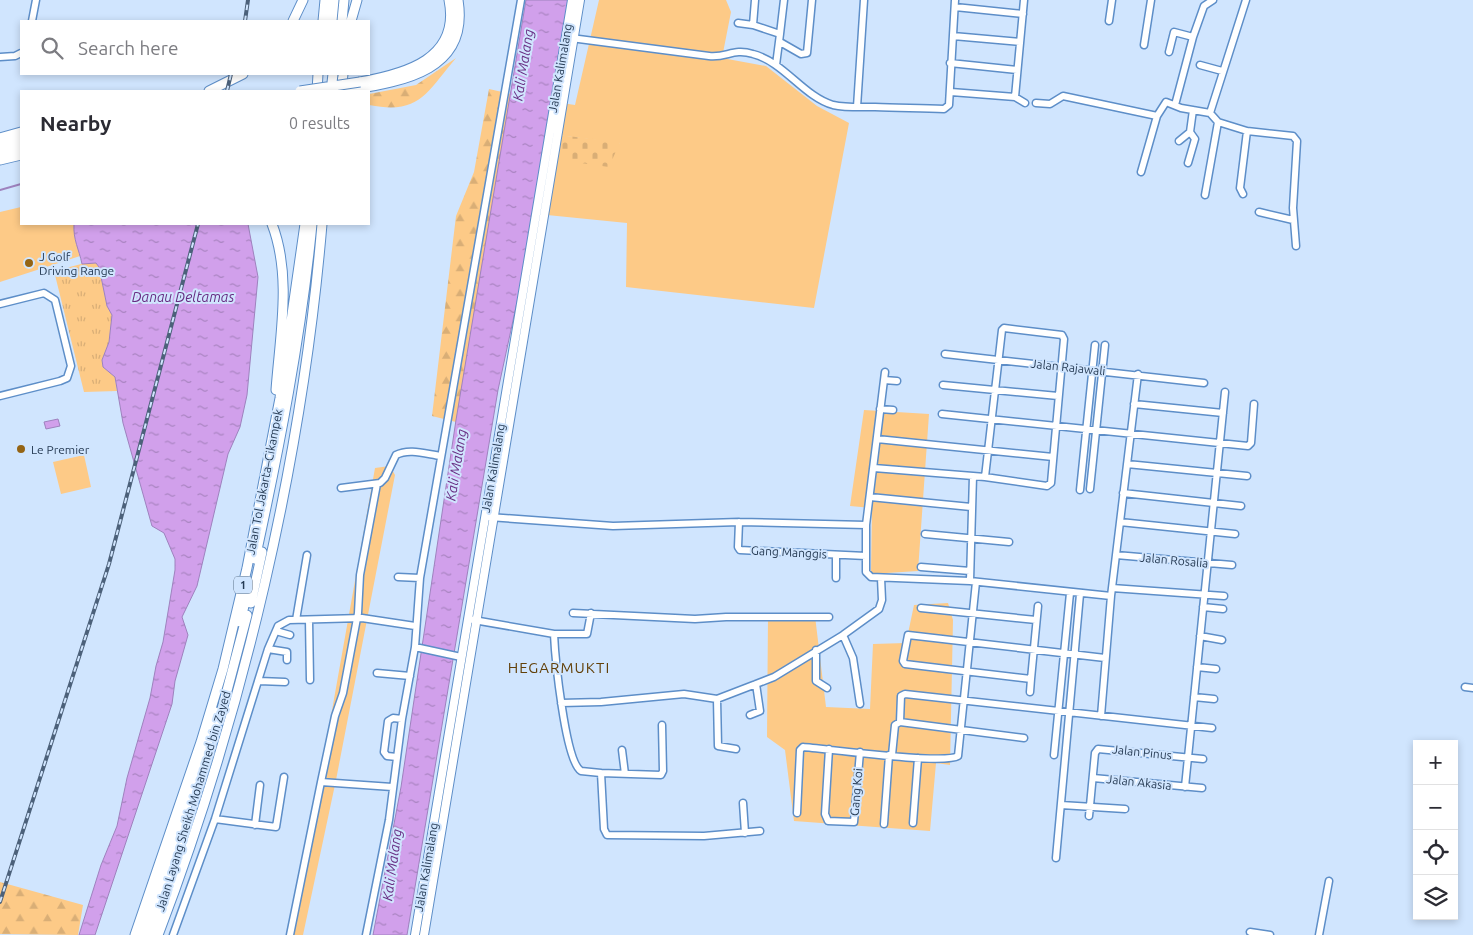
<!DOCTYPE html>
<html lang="en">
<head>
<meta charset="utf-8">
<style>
	body { margin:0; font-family:Ubuntu,sans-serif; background:#f7f7f7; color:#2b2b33 }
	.controls { position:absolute; right:15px; bottom:15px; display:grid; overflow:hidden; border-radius:0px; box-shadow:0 2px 8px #0003 }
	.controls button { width:45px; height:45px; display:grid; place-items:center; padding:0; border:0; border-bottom:1px solid #e1e1e2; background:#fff; color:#2b2b33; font:25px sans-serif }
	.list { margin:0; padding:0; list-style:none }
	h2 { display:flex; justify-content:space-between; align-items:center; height:65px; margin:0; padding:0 20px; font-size:21px }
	h2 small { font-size:16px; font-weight:400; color:#7c7c81 }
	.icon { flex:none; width:28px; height:28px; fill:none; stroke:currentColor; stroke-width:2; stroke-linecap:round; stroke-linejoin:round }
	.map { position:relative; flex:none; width:1473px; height:935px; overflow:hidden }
	.search { position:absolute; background:#fff; box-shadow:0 2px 8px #0003; left:20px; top:20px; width:350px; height:55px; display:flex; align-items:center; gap:12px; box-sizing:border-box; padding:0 18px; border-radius:0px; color:#7c7c81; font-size:19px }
	.panel { position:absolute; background:#fff; box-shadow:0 2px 8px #0003; left:20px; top:90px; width:350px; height:135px; border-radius:0px }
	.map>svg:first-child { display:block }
	.grass { fill:#fdca87 }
	.forest { fill:url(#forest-firs) }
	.cemetery { fill:url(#cemetery-stones) }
	.park { fill:url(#park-tufts) }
	.water { fill:url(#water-ripples); stroke:#9e82be }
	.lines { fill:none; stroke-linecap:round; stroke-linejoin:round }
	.stream { stroke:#9e82be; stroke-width:2 }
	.minor-casing { stroke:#5d8ec8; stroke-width:9 }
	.major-casing { stroke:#5d8ec8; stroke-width:10 }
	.highway-casing { stroke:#5d8ec8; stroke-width:11 }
	.minor { stroke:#fff; stroke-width:6 }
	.major { stroke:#fff; stroke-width:8 }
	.highway { stroke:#fff; stroke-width:9 }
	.rail-casing { stroke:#4c617a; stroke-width:4 }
	.rail { stroke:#d0e5fe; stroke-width:2; stroke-dasharray:5.5; stroke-linecap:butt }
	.highway-bridge-casing { stroke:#5d8ec8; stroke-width:11; stroke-linecap:butt }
	.highway-bridge { stroke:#fff; stroke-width:9 }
	.poi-dot { fill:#946414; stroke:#d0e5fe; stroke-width:2 }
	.labels { text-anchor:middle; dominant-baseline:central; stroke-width:4; stroke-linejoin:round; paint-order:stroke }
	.shield { fill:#d0e5fe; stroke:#596e87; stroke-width:1 }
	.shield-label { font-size:11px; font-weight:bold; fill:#263b54 }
	.street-label { font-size:12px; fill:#263b54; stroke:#d0e5fe }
	.poi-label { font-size:12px; fill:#263b54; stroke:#d0e5fe; text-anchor:start }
	.water-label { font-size:14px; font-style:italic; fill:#682d83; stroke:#d0e5fe }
	.quarter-label { font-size:15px; letter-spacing:1px; fill:#624009; stroke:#d0e5fe }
</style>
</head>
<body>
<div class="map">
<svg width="1473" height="935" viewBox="0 0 1473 935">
	<defs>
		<pattern id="forest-firs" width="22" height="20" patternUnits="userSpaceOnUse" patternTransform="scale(1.25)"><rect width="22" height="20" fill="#fdca87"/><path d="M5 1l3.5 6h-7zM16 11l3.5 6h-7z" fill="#d9ae76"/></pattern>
		<pattern id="cemetery-stones" width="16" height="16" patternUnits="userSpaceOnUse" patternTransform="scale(1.25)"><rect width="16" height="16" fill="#fdca87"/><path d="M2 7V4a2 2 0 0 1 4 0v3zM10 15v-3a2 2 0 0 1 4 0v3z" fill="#d9ae76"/></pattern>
		<pattern id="park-tufts" width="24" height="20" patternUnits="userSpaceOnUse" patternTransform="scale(1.25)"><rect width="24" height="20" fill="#fdca87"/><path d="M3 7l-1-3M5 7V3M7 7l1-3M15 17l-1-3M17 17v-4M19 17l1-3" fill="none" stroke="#d9ae76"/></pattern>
		<pattern id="water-ripples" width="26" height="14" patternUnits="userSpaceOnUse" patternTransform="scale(1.25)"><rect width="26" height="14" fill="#d1a0eb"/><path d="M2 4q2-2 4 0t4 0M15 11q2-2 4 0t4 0" fill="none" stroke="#a984c1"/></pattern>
	</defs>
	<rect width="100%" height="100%" fill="#d0e5fe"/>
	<path class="grass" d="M599 0H726L731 12 722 58 766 66 817 106 849 123 814 308 626 287 627 223 537 214 545 158 620 143 549 134 555 102 575 105Z
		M21 207V224H112L117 244 0 282V212Z
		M864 410 929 414 918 571 871 574 872 508 850 506Z
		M84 455 91 487 61 494 53 462Z
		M390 466 395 475 336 780 303 935H286L323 761 375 468Z
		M948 603 953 620 950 765 936 763 930 831 794 821 785 750 767 737 768 617 815 616 826 707 870 709 873 644 906 643 914 605Z"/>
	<path class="forest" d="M456 58C426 93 420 115 369 105V94L416 85Z
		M489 89 511 94 456 422 432 416 456 216 474 172Z
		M0 882 83 905 78 935 0 934Z"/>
	<path class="cemetery" d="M549 134 620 142 609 167 545 158Z"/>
	<path class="park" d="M89 262 96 263 99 267 107 306 112 315 109 343 102 360 103 367 115 377 117 391 84 392 54 271Z"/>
	<path class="water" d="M526 0H572L536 214 498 390 407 935H373L401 787 456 420Z
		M74 224H248L258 277 247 395 240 427 228 454 197 586 182 617 188 635 175 681 172 704 95 935H79L101 865 117 826 127 778 150 698 156 666 163 642 175 570V559L164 533 152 526 123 423 115 377 103 367 102 360 109 342 112 315 107 306 99 267 96 263 82 264C79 249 73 240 74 224Z
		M58 419 60 426 46 429 44 422Z"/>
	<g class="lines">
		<path class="stream" d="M0 190 21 184"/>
		<g class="minor-casing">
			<path id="minor" d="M755 0 753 25 780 34 776 65
				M955 7 1023 14
				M32 21 36 0
				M1109 21 1112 0
				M738 23 753 25
				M780 34 784 0
				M953 36 1020 42
				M571 38 709 56C727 58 733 48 753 54 784 62 803 96 833 105 847 108 862 107 875 107 898 108 921 108 944 109L949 105 955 0
				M780 42 801 54 807 53 812 0
				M1144 45 1151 0
				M1169 52 1174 32 1193 37
				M0 57 15 56 21 53
				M950 63 1017 70
				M1200 65 1222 71
				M951 92 1015 97 1025 103
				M1015 97 1024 0
				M1036 103 1050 104 1063 96 1157 116
				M1175 105 1193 37 1204 6 1213 0
				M857 107 864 0
				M1210 113 1246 0
				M1179 141 1190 132 1193 110
				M1188 163 1195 139 1190 132
				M1141 172 1157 116 1166 102 1181 108 1210 113 1218 122 1247 131 1293 136 1297 141 1293 208 1296 246
				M1243 194 1240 188 1247 131
				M1205 195 1218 122
				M1259 212 1293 220
				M0 304 44 293 55 300 71 366 67 378 60 381 0 396
				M945 354 1204 383
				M884 380 897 381
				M943 385 1058 396
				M1134 404 1223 413
				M880 409 893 410
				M942 414 1248 446 1251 443 1254 404
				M877 439 1053 457
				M1127 464 1247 476
				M874 468 973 476
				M341 488 380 483 385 478 396 455C409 448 426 454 441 456
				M1090 489 1105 345
				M1080 490 1095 345
				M1123 493 1241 506
				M870 497 971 507
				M489 517 613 526 739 522 866 525V572L871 577 970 581 1111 596
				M739 522 738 547 740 550 866 556
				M1120 522 1235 534
				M866 525 885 372
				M925 534 1009 542
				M836 555V578
				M1116 555 1232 565
				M921 567 970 571
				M398 577 420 578
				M970 581 973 476 985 477 1002 330 1004 328 1062 335 1064 339 1051 483 1047 486 985 477
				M1112 588 1224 596
				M1203 607 1223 609
				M921 608 1036 620
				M573 613 695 619 726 617H829
				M468 619 554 634C555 656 565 761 581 771L601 773 604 829 607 835 704 836 760 831
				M296 620 307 555
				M309 620 310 680
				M276 631 290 635
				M554 634H587L591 613
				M843 635 853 658 860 704
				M1200 636 1222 640
				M415 647 461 657
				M268 649 287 652V660
				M816 650V681L827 688
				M1197 667 1216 669
				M377 673 410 676
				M1031 679 1038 606
				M259 681 285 682
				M1465 687 1473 688
				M1030 692 1031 679 905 664 903 661 908 635 1105 658
				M1194 697 1214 699
				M717 699 718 746 736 749
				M561 703 601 702 684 694 717 699 756 684 774 677 843 635 879 609 882 600 881 578
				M750 715 760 711 756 684
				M1101 716 1111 596 1138 374
				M900 722 901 696 905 694 1212 728
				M829 749 825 814 828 821 854 822 860 752
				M622 750 625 774
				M892 755 895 725 900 722 1024 738
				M1054 755 1070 593
				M397 757 387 756 384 752 388 721 393 718 402 719
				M601 773 661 775 663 771 662 725
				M1093 778 1202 788
				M321 782 392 787
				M1185 787 1225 392
				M743 803 745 833
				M1061 805 1125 809
				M797 813 800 750 803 747C828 749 944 765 958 756L976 582
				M1089 816 1095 753 1098 749 1203 759
				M215 819 276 827 284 777
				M913 823 918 758
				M884 824 889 755
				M255 825 260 785
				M1056 858 1080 594
				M1250 932 1270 935
				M173 935 215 819 268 649 278 626 289 620 362 618 415 626
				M290 935 321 782 335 716 343 693 358 613 360 575 377 484
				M366 935 389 820 402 719 415 647 420 578 521 0
				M1319 935 1329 881"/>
		</g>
		<g class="major-casing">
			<path id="major" d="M415 935 572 0
				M424 935 580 0"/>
		</g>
		<g class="highway-casing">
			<path id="highway" d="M293 21 303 0
				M323 21 325 0
				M332 21 334 0
				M342 21 344 0
				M351 21 357 0
				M360 82C405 74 461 59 449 0
				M209 91 243 74
				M317 91 318 74
				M341 91 343 74
				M343 91C397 82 470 74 458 0
				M0 138 21 132
				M0 145 21 139
				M0 154 21 148
				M0 160 21 155
				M272 224C292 276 280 335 276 390
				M255 559C279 449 301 337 312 224
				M251 603 262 552
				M240 622 247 594
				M219 721 247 615
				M135 935 201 742 223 669 247 568 280 398 305 224
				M142 935 205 753 216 712
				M150 935 186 829
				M158 935C243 713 302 461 322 224"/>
		</g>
		<use href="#minor" class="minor"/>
		<use href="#major" class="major"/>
		<use href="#highway" class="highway"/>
		<g class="rail-casing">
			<path id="rail" d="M245 21 248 0
				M227 91 231 74
				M0 902 109 564 198 224"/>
		</g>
		<use href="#rail" class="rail"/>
		<g class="highway-bridge-casing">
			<path id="highway-bridge" d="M300 91 360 82
				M331 91 333 74"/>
		</g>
		<use href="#highway-bridge" class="highway-bridge"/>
	</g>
	<g class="poi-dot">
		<circle cx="29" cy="263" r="5"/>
		<circle cx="21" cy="449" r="5"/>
	</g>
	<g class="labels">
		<rect class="shield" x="234" y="576.5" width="18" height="17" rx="4"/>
		<g class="shield-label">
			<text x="243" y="585">1</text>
		</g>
		<g class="street-label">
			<text transform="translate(560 68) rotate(-80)">Jalan Kalimalang</text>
			<text transform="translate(1068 367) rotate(6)">Jalan Rajawali</text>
			<text transform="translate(493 468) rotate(-80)">Jalan Kalimalang</text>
			<text transform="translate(264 482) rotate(-79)">Jalan Tol Jakarta–Cikampek</text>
			<text transform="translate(789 552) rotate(3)">Gang Manggis</text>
			<text transform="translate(1174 560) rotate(5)">Jalan Rosalia</text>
			<text transform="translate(1142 752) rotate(6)">Jalan Pinus</text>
			<text transform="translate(1139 782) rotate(6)">Jalan Akasia</text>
			<text transform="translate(856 792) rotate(-85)">Gang Koi</text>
			<text transform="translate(193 801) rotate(-73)">Jalan Layang Sheikh Mohammed bin Zayed</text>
			<text transform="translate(426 867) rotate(-80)">Jalan Kalimalang</text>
		</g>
		<g class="poi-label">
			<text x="39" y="256">J Golf<tspan x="39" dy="14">Driving Range</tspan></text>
			<text x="31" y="449">Le Premier</text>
		</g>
		<g class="water-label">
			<text transform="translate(523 65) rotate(-81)">Kali Malang</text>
			<text x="183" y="297">Danau Deltamas</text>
			<text transform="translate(456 465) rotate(-81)">Kali Malang</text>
			<text transform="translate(392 865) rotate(-82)">Kali Malang</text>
		</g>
		<g class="quarter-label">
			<text x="559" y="667">HEGARMUKTI</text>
		</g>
	</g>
</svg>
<div class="controls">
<button>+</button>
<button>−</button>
<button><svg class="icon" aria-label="locate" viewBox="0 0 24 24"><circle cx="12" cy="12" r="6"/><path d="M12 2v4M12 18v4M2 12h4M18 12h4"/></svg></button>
<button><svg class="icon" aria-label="layers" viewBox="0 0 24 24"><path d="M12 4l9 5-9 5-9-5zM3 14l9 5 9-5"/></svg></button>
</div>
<div class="search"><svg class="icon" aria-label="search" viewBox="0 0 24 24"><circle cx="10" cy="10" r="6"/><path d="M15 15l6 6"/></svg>Search here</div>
<section class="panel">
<h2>Nearby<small>0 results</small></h2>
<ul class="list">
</ul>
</section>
</div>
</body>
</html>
